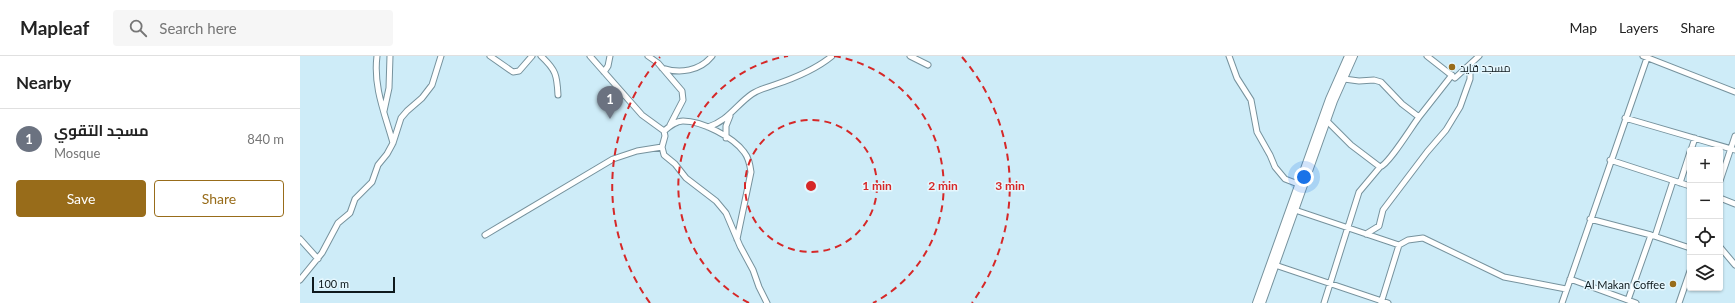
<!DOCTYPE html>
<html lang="en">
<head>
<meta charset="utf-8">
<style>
	body { margin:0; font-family:Lato,Cairo,sans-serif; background:#f6f6f6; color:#222 }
	.controls { position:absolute; right:12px; bottom:12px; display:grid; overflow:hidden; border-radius:4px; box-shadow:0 1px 3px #0004 }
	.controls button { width:36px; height:36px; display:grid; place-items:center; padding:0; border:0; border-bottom:1px solid #e0e0e0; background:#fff; color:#222; font:20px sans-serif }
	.scale { position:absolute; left:12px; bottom:10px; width:83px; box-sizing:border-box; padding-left:4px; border:2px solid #0e191d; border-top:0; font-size:11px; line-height:14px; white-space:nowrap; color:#0e191d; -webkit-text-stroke:3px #e5f7fe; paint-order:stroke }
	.you { position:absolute; left:1004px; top:121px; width:14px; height:14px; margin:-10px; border:3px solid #fff; border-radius:50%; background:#1a73e8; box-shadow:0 0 0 6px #1a73e833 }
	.badge { display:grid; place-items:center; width:26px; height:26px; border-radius:50%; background:#986c1a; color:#fff; font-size:13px; font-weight:700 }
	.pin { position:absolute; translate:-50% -33px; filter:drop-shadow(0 1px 2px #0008) }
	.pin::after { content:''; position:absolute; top:21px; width:14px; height:12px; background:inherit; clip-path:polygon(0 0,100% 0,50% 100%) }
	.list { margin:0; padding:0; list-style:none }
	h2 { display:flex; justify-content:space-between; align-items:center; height:52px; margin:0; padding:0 16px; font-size:17px }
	h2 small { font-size:13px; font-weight:400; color:#767676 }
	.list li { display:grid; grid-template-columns:26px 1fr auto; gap:12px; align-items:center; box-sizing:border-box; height:60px; padding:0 16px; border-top:1px solid #e0e0e0 }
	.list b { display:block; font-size:15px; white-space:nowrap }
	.list p { margin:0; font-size:13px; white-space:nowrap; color:#767676 }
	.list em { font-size:13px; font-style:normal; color:#767676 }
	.actions { display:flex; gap:8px; padding:12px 16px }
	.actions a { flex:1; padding:9px 0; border:1px solid #986c1a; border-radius:4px; text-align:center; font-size:14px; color:#986c1a }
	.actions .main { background:#986c1a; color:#fff }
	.icon { flex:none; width:22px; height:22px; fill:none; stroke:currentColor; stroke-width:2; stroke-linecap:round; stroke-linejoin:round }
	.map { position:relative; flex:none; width:1435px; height:247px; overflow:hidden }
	header { display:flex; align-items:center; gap:24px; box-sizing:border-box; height:56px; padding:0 20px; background:#fff; border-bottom:1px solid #e0e0e0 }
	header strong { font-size:19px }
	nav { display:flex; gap:22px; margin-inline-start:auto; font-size:14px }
	.search { width:280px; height:36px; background:#f6f6f6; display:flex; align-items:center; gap:10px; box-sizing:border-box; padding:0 14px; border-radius:4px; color:#767676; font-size:15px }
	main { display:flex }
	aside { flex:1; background:#fff }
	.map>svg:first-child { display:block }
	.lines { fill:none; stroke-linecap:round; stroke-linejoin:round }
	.minor-casing { stroke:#76929d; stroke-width:7 }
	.tertiary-casing { stroke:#76929d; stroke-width:8 }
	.minor { stroke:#fff; stroke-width:5 }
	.tertiary { stroke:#fff; stroke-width:6 }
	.ring { fill:none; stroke:#d62828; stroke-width:2; stroke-dasharray:7 5 }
	.poi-dot { fill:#986c1a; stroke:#e5f7fe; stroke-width:1.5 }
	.labels { text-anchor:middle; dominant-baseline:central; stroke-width:3; stroke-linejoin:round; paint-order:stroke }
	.poi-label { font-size:11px; fill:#0e191d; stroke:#e5f7fe; text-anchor:start }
	.centre { fill:#d62828; stroke:#e5f7fe; stroke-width:2 }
	.ring-label { font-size:12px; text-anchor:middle; font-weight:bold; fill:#d62828; stroke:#e5f7fe; stroke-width:3; stroke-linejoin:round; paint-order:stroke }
</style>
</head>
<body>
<header>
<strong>Mapleaf</strong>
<div class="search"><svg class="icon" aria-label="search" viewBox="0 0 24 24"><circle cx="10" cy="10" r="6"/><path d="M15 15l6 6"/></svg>Search here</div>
<nav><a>Map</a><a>Layers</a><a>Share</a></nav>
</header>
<main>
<aside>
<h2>Nearby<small></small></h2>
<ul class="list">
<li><span class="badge" style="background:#6b7280">1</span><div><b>مسجد التقوي</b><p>Mosque</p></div><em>840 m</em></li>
</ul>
<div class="actions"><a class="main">Save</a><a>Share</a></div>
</aside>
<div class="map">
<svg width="1435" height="247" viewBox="0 0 1435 247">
	<rect width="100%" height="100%" fill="#ceecf8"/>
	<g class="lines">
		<g class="minor-casing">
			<path id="minor" d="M77 0C73 31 85 58 93 87
				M190 0 213 16 219 15 232 0
				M241 0C256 14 257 19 258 39
				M290 0 342 59 364 75 365 80 362 91 364 99 375 108 386 122 416 145 426 157 440 190 453 214 459 231 467 247
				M348 0 358 7 382 35 383 44 370 69
				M610 0 628 9
				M929 0 937 22 951 44 957 76 970 99 975 111 985 123 998 128
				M1127 0 1155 22 1179 0
				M1343 0 1435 36
				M362 12C380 18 400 15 412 0
				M304 16 308 10 310 0
				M1044 23 1059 25 1074 24 1081 26 1102 48 1119 61 1152 19
				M84 55 89 32 90 0
				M1325 62 1435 94
				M1027 65 1051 89 1080 111C1089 108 1112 70 1119 61
				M408 71C428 65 436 49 452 38 459 33 466 32 474 29 495 22 515 14 532 0
				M364 75C370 70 376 65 383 65 402 65 433 81 444 96 449 102 450 109 451 116L437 183
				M426 82V70L430 60
				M1391 94 1395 82
				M1310 104 1390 130
				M1420 125 1435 80
				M1380 127 1390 96
				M1420 142 1435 148
				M995 154 1099 189
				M1290 163 1351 179 1390 192
				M1066 178 1079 170 1083 154 1127 96 1146 74 1160 51 1170 23V17L1167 11
				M185 179 313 103 337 95 362 91
				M1355 180 1373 125
				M0 183 18 203
				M1420 191 1435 209
				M975 209 1088 247
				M1270 223 1336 247
				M0 224 22 197 38 167 50 157 55 143 72 126 78 109 87 98 93 87 101 62 107 55 122 42 132 29 141 0
				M1328 244 1351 179
				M1024 247 1059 136 1080 111
				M1081 247 1099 189 1108 184 1123 182 1204 221 1266 233
				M1262 247 1347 2
				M1379 247 1390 215"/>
		</g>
		<g class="tertiary-casing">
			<path id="tertiary" d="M956 247 1029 43 1048 0
				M962 247 1034 45 1054 0"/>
		</g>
		<use href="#minor" class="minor"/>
		<use href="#tertiary" class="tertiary"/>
	</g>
	<g class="ring">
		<circle cx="511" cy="130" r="66"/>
		<path d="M449 247A132 132 0 0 1 488 0M534 0A132 132 0 0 1 573 247"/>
		<path d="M350 247A199 199 0 0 1 360 1M662 1A199 199 0 0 1 672 247"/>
	</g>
	<g class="poi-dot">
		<circle cx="1152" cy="11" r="4"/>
		<circle cx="1373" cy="228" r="4"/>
	</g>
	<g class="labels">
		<g class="poi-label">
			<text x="1160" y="11">مسجد قايد</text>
			<text x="1365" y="228" text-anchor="end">Al Makan Coffee</text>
		</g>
	</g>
	<circle cx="511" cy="130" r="6" class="centre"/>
	<g class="ring-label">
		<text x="577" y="134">1 min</text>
		<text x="643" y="134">2 min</text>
		<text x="710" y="134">3 min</text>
	</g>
</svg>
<div class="controls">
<button>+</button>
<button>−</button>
<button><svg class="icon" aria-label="locate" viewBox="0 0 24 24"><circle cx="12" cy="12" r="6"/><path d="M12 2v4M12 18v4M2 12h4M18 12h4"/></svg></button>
<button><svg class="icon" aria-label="layers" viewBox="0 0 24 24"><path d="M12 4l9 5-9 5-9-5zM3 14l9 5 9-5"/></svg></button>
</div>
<div class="scale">100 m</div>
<div class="you"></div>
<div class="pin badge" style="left:310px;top:63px;background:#6b7280">1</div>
</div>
</main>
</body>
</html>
